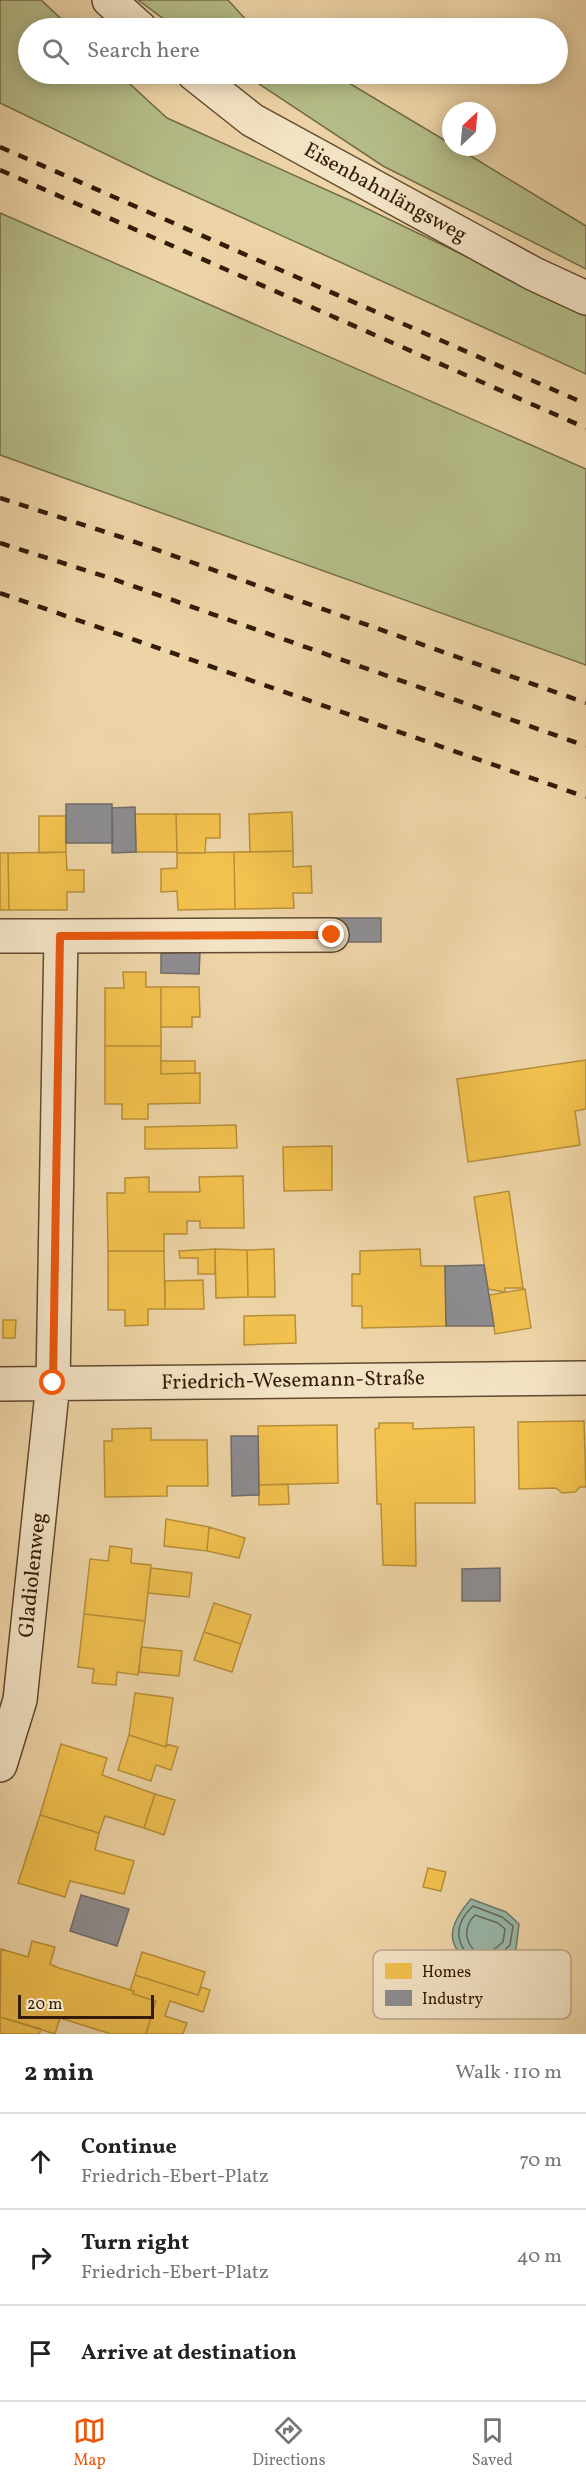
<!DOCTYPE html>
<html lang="en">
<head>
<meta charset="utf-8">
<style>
	body { margin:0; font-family:Vollkorn,serif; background:#f6f6f6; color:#222 }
	.compass { position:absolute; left:442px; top:102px; width:54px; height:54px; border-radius:50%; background:#fff; box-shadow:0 3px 15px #0003; rotate:26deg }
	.scale { position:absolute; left:18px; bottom:15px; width:136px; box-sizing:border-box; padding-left:6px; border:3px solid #321b07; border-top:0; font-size:16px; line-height:21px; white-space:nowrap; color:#321b07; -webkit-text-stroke:4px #f3e3c5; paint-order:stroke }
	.stop { position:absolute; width:18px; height:18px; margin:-14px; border:4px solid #ea580c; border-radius:50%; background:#fff }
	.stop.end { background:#ea580c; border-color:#fff; box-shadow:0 2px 6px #0008 }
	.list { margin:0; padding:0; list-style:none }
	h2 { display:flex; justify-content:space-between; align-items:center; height:78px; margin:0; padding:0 24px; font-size:26px }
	h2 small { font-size:20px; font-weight:400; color:#767676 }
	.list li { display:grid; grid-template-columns:39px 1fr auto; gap:18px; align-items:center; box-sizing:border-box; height:96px; padding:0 24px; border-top:2px solid #e0e0e0 }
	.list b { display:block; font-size:22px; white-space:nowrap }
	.list p { margin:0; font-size:20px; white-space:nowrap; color:#767676 }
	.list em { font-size:20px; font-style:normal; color:#767676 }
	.icon { flex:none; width:33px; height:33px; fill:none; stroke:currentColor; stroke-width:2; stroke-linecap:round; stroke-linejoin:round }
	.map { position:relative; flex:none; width:586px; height:2034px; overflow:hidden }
	.search { position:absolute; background:#fff; box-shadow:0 3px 15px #0003; left:18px; right:18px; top:18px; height:66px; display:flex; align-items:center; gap:15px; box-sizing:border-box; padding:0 21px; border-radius:33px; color:#767676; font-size:22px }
	.sheet { height:366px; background:#fff }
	nav { display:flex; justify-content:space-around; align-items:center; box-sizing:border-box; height:84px; border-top:2px solid #e0e0e0; background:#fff; font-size:16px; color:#767676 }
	nav a { display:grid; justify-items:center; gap:3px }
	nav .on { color:#ea580c }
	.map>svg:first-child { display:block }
	.green { fill:#b5bd89; stroke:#746c48; stroke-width:1.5 }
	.water { fill:#99b8aa; stroke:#707969; stroke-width:1.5 }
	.homes { fill:#f2c14e; stroke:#b88f39; stroke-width:1.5 }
	.industry { fill:#8d8d92; stroke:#726b68; stroke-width:1.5 }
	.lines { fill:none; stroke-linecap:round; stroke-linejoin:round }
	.shore { stroke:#666a58; stroke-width:1.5 }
	.minor-casing { stroke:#61492f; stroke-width:36 }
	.minor { stroke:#f3e3c5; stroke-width:33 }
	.rail { stroke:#321b07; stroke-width:4.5; stroke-dasharray:10 10; stroke-linecap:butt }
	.route { stroke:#ea580c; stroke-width:8 }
	.labels { text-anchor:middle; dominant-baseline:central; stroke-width:6; stroke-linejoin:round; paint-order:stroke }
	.street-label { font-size:21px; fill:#321b07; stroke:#f3e3c5 }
	.key { fill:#f3e3c5; stroke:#b9a78c; stroke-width:1.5 }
	.key-label { font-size:16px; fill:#321b07 }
</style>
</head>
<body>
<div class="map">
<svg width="586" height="2034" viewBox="0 0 586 2034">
	<rect width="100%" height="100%" fill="#edd4a6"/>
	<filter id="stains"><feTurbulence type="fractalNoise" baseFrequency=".00333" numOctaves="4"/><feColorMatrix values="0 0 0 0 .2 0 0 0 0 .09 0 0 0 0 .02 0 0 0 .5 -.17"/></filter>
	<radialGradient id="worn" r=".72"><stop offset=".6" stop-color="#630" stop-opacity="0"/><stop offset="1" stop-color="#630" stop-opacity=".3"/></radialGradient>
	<path class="green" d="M0 0H41L71 28H28V74H119L167 118 349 200 586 314V374L155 178 0 103Z
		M138 0H228L248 22 259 28H176Z
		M244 74H334L451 144V147H456L586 226V269L383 166Z
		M0 213 586 469V665L0 455Z"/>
	<path class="water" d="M471 1899 506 1912 519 1924 516 1949 499 1964 475 1969C445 1945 446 1928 471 1899Z"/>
	<path class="homes" d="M292 812 293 851 250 852 249 814Z
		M135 814H176L177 852H136Z
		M176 814H220V838H206L205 853H177Z
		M39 816H66V852L39 853Z
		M293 851V867L311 866 312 893H293L294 908 235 909 234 852Z
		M66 852 67 870H84V892H67V910H9L8 853Z
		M234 852 235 909 178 910 177 891 161 892V869L177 868V853Z
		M0 853H8L9 910H0Z
		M123 972H146V987H161V1046H105V988H124Z
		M161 987H199L200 1017H192V1027H161Z
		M105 1046H161V1074L200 1073V1103L148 1104V1119H122V1104H105Z
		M586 1060V1109L575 1111 580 1145 468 1162 457 1079Z
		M161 1061H195V1073L161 1074Z
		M236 1125 237 1148 145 1149V1127Z
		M332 1146V1190L284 1191 283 1147Z
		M243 1176 244 1228H200V1221H187V1234H164V1251H108L107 1193H125V1178L149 1177V1192H200L199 1177Z
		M509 1191 523 1288H505V1292L488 1289 474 1197Z
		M215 1249 247 1250 248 1297 216 1298Z
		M215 1249V1274H198V1258H180L179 1251Z
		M274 1249 275 1297H248L247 1250Z
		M420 1249 421 1266H445L446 1326 362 1328V1306H352V1274H360V1251Z
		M108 1251H164L165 1309H148V1325L125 1326V1310H108Z
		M203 1280 204 1309H165V1281Z
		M525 1289 531 1328 495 1334 489 1295Z
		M295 1315 296 1343 244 1345V1316Z
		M3 1320H16L15 1338H3Z
		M584 1421 586 1487H580L575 1492 562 1493 556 1488 519 1489 518 1422Z
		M379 1423H413V1429L474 1427 475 1503H415L416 1566 383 1565 381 1504H377L375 1429 379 1428Z
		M337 1425 338 1483 259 1485 258 1426Z
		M151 1428V1440H207L208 1486H167V1496L105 1497 104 1441H112V1429Z
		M288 1484 289 1504 259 1505V1485Z
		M166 1519 209 1527 207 1551 164 1546Z
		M209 1527 245 1538 239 1558 207 1551Z
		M110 1546 132 1549 131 1563 151 1565 145 1621 84 1614 90 1559 108 1561Z
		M151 1568 192 1573 189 1597 148 1593Z
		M214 1603 251 1615 241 1644 204 1632Z
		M84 1614 145 1621 138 1675 117 1672 116 1685 92 1683 94 1669 78 1667Z
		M204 1632 241 1644 232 1672 194 1660Z
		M141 1647 182 1651 179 1676 139 1672Z
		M135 1693 173 1698 166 1747 129 1735Z
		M129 1735 166 1747V1744L178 1747 171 1770 156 1765 151 1781 118 1770Z
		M61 1744 107 1758 102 1775 155 1794 144 1828 105 1816 99 1833 40 1815Z
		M155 1794 175 1800 164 1835 144 1828Z
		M40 1815 99 1833 95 1850 134 1861 124 1894 70 1881 65 1897 18 1883Z
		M428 1868 446 1872 441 1891 423 1887Z
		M32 1941 55 1947 50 1964 59 1968 134 1991 133 1994 156 2001 146 2034H111L60 2018 55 2034 0 2017 1 1949 28 1957Z
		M142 1952 205 1972 198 1995 135 1975Z
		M135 1975 198 1995 201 1987 210 1990 203 2012 170 2001 165 2016 187 2023 183 2034H146L156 2001 133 1994 134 1991 130 1990Z
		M0 2017 41 2029 39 2034H0Z"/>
	<path class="industry" d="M66 804H112L113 843H66Z
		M135 807 136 852 112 853V808Z
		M336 918H381V942H336Z
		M200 952 199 974 161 973V953Z
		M484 1265 494 1326H446L445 1266Z
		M231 1436H258L259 1495 232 1496Z
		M500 1568V1601H462V1569Z
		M81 1895 129 1909 117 1946 70 1931Z"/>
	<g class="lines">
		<path class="shore" d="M473 1906 502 1917 513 1926 510 1945 496 1958 477 1962C455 1947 452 1925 473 1906Z
			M475 1915 498 1923 505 1929 503 1942 492 1951 479 1954C465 1945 462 1928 475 1915Z"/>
		<g class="minor-casing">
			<path id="minor" d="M109 0 140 28
				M194 74 252 120 534 274 586 298
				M0 936H61L53 1383 20 1700 0 1765
				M61 936 332 935
				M0 1384 586 1378"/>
		</g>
		<use href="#minor" class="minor"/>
		<path class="rail" d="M0 147 586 404
			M0 170 586 428
			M0 498 121 537 586 703
			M0 543 113 579 586 746
			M0 593 586 797"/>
	</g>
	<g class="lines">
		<path class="route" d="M53 1383 60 936 332 935"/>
	</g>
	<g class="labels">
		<g class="street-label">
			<text transform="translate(385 193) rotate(29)">Eisenbahnlängsweg</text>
			<text transform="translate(293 1381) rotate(-1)">Friedrich-Wesemann-Straße</text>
			<text transform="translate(33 1575) rotate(-84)">Gladiolenweg</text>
		</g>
	</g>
	<rect x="373" y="1950" width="198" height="69" rx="9" class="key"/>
	<rect x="385" y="1963" width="27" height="16" fill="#f2c14e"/>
	<rect x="385" y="1990" width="27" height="16" fill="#8d8d92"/>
	<g class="key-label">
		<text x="422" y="1977">Homes</text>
		<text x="422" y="2004">Industry</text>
	</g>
	<rect width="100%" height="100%" filter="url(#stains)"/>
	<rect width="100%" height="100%" fill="url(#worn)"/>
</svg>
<svg class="compass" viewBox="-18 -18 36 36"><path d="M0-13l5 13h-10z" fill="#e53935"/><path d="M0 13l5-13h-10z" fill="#767676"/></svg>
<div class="scale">20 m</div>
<div class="stop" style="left:53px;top:1383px"></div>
<div class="stop end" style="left:332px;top:935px"></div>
<div class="search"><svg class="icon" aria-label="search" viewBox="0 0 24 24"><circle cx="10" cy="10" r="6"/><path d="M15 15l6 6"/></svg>Search here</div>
</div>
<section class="sheet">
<h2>2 min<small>Walk · 110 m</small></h2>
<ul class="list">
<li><svg class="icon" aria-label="ahead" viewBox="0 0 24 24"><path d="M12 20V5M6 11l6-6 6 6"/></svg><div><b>Continue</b><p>Friedrich-Ebert-Platz</p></div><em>70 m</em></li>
<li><svg class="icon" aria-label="right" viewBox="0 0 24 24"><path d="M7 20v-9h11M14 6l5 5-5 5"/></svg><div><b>Turn right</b><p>Friedrich-Ebert-Platz</p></div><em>40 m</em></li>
<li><svg class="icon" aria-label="arrive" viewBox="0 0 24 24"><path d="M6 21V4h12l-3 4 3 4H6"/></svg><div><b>Arrive at destination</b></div></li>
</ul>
</section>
<nav>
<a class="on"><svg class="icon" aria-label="map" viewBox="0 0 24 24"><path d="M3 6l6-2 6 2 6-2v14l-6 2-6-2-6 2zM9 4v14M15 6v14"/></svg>Map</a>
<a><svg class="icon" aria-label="directions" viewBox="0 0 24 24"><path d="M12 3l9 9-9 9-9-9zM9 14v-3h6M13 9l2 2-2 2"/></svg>Directions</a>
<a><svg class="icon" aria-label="saved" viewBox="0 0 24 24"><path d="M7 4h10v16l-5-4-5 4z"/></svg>Saved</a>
</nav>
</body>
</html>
